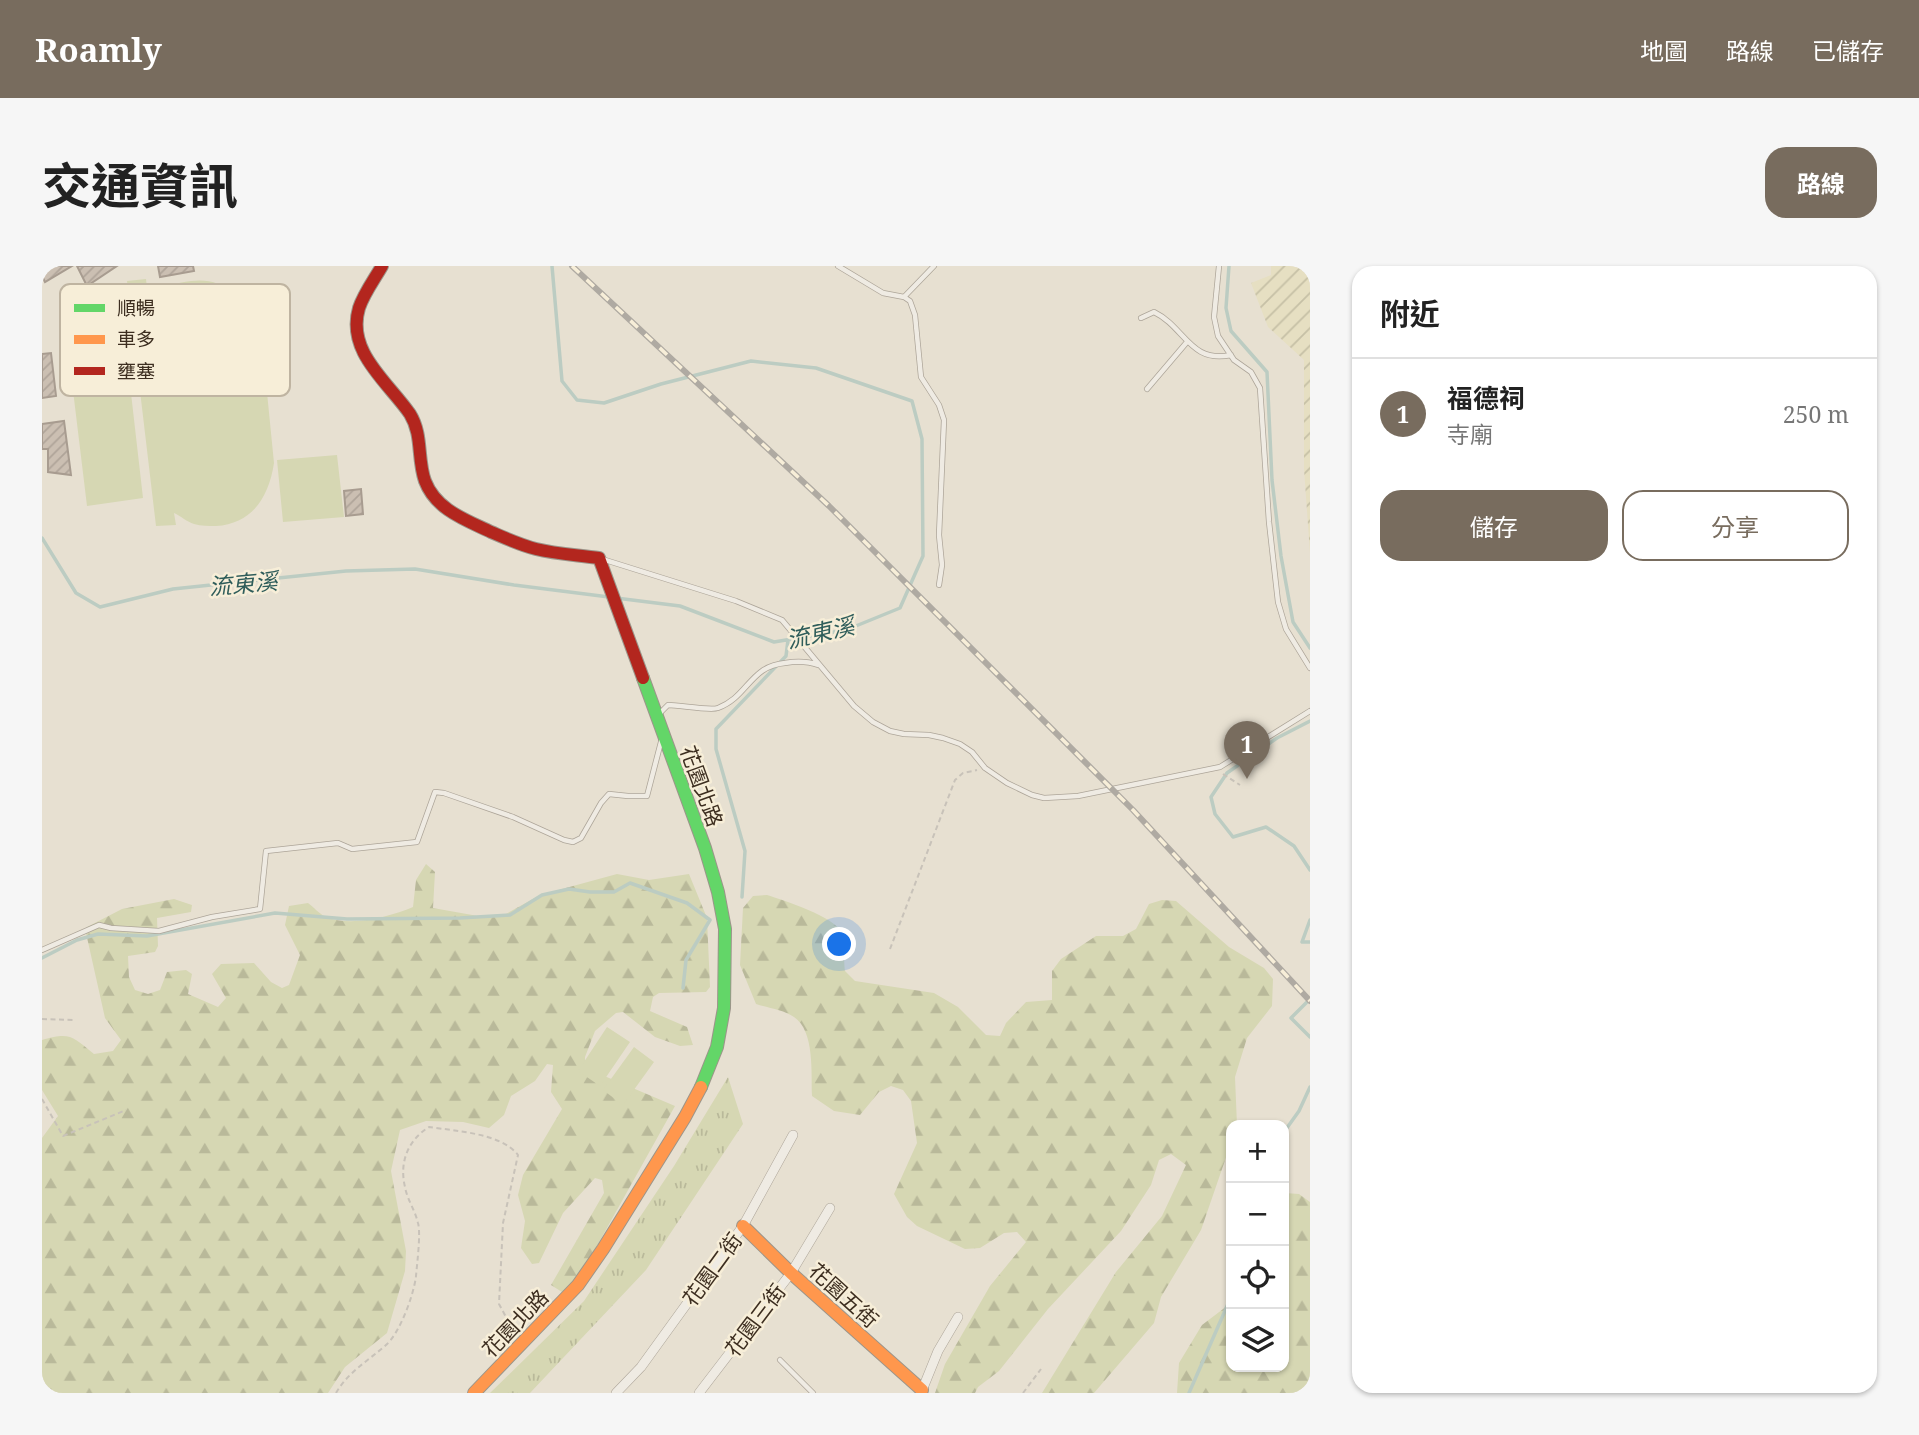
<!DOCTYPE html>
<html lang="zh-TW">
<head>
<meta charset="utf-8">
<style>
	body { margin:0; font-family:"Noto Serif","Noto Sans TC",serif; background:#f6f6f6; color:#222 }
	.controls { position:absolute; right:21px; bottom:21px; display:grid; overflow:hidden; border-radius:14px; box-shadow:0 2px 5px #0004 }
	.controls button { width:63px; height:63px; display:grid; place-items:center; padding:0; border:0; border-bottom:2px solid #e0e0e0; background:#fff; color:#222; font:35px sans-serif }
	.you { position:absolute; left:798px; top:679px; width:24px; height:24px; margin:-18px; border:5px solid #fff; border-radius:50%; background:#1a73e8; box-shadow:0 0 0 10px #1a73e833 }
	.badge { display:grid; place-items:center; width:46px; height:46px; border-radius:50%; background:#786c5e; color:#fff; font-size:23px; font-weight:700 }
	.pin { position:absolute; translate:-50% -58px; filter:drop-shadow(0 2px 4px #0008) }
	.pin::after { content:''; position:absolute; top:37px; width:24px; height:21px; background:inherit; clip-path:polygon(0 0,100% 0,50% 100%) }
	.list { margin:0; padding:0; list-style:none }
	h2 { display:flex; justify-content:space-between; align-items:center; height:91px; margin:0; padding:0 28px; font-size:30px }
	h2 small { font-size:23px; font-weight:400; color:#767676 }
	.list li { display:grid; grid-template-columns:46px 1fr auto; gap:21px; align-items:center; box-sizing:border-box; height:112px; padding:0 28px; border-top:2px solid #e0e0e0 }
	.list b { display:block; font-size:26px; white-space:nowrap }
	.list p { margin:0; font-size:23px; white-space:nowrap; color:#767676 }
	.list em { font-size:23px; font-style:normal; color:#767676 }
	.actions { display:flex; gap:14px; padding:21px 28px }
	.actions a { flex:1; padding:16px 0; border:2px solid #786c5e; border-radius:21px; text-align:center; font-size:24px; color:#786c5e }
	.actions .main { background:#786c5e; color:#fff }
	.icon { flex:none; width:38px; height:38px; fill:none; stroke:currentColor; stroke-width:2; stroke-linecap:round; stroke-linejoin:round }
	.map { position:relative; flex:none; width:1268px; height:1127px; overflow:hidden; border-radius:21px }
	header { display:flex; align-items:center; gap:42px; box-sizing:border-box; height:98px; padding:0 35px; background:#786c5e; color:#fff }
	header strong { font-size:33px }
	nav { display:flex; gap:38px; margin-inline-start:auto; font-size:24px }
	.intro { display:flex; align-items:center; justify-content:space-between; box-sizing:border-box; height:168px; padding:0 42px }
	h1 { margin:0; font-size:49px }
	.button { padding:18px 32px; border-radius:21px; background:#786c5e; color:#fff; font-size:24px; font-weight:700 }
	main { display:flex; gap:42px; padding:0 42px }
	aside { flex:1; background:#fff; border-radius:21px; box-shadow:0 2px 5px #0004 }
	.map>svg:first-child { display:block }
	.farmland { fill:url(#farmland-furrows) }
	.grass { fill:url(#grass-tufts) }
	.forest { fill:url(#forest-firs) }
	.garden { fill:#d6d7b3 }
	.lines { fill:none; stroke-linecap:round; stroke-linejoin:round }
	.stream { stroke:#bcccc2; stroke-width:3.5 }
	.building { fill:url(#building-hatch); stroke:#a89c90; stroke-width:2 }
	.lane-casing { stroke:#ada599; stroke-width:6 }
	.street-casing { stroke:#ada599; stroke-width:10 }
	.fast-casing { stroke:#9c958a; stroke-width:14 }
	.slow-casing { stroke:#9c958a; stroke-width:14 }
	.jam-casing { stroke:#9c958a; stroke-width:14 }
	.path { stroke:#c8c2b9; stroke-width:2; stroke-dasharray:5 3.5; stroke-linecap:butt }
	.lane { stroke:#efebe3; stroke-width:4.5 }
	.street { stroke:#efebe3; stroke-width:9 }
	.fast { stroke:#63d668; stroke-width:12 }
	.slow { stroke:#ff974d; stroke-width:12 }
	.jam { stroke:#b3261e; stroke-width:12 }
	.rail-casing { stroke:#afaaa2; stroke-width:6 }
	.rail { stroke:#f7eed8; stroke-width:3.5; stroke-dasharray:10; stroke-linecap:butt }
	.labels { text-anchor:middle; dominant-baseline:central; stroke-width:5; stroke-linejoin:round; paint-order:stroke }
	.street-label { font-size:21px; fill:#3d2e20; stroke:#f7eed8 }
	.water-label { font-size:23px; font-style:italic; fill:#2f5d5a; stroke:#f7eed8 }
	.key { fill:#f7eed8; stroke:#bfb4a1; stroke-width:2 }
	.key-label { font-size:19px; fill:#3d2e20 }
</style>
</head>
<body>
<header>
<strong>Roamly</strong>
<nav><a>地圖</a><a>路線</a><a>已儲存</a></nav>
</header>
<div class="intro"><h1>交通資訊</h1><a class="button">路線</a></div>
<main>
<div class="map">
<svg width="1268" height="1127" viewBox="0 0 1268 1127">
	<defs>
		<pattern id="farmland-furrows" width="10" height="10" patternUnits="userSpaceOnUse" patternTransform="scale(1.75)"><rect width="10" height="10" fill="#e6dfc2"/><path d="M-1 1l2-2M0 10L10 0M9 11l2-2" fill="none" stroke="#c6c0a6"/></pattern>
		<pattern id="grass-tufts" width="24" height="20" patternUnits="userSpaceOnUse" patternTransform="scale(1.75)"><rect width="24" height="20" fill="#d6d7b3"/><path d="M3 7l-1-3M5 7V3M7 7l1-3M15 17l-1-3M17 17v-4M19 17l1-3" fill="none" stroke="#b9b99a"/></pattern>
		<pattern id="forest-firs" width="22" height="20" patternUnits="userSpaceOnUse" patternTransform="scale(1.75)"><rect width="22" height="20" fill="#d6d7b3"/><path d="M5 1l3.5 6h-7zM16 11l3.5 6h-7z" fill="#b9b99a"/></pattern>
		<pattern id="building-hatch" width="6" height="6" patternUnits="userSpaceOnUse" patternTransform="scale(1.75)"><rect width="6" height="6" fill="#cbbfb2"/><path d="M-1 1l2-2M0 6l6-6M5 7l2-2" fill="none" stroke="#afa499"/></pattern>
	</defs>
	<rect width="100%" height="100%" fill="#e7e0d1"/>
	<path class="farmland" d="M1229 0H1268V287L1262 203V94L1226 61 1209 17 1229 9Z"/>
	<path class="grass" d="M686 811 701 858 604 1004 488 1127H448L542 1035 632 900Z"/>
	<path class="forest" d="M384 598 393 606 391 642 436 650 462 649 498 629 575 608 607 614 647 608 665 652 668 721 664 726 617 727 611 731 608 745 645 761 651 779 638 780 613 771 581 746 574 747 553 765 543 791V798L553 806 633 840 537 1012 520 1026 509 1019 562 927 560 914 553 912 521 947 497 997 490 998 479 982 483 955 476 929 481 909 520 843 509 826 511 799 505 798 493 815 469 830 462 849 447 862 421 856 384 855 358 864 349 905 364 985 363 1005 345 1067 303 1101 286 1127H0V872L16 850 0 824V774C28 766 30 770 52 788L71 785 79 774 63 752 44 667 45 661 80 643 132 633 150 639 149 646 115 652 116 680 113 686 86 690 87 711 93 724 106 728 118 724 125 706 144 704 150 708 146 728 176 741 184 732 170 708 179 698 212 697 229 716 240 722 247 719 258 689 243 659 247 640 266 637C272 641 277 648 284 651 309 661 347 651 371 641L374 614Z
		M725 629C741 634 793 651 799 666 802 672 802 697 803 705L813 715 892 727 916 741 944 769 958 770 964 757 984 736 1010 734V705L1019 693 1054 670H1081L1094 663 1107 638 1120 634 1134 635 1187 681 1222 702 1231 713 1230 740 1205 772 1193 811 1195 859H1189V877L1159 964 1119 1031 1112 1057 1052 1127H1000L1074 1006 1120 950 1144 899 1129 888 1117 894 1109 919 1079 965 1006 1043 957 1105 936 1121 933 1127H893L903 1098 948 1020 984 976 975 966 962 967 938 982 923 983 875 960 865 951 852 928 875 877 869 835 861 824 849 820 837 826 818 849 792 845 770 830C769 808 773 765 752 751 742 744 726 742 714 738L698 699 701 642 711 630Z
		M1243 927 1257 928 1268 936V1127H1135L1137 1097 1160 1059 1189 1037V1101H1242Z"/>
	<path class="garden" d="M104 13 107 39C114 32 119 25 128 20 134 17 142 16 149 15 184 10 207 36 219 66L232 197C227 231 210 258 174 260 167 260 159 260 152 258 145 256 139 250 132 247L134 259 114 260 85 15Z
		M86 101 101 232 45 240 29 108Z
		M295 189 302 251 241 256 235 194Z
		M565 761 588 776 558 820 536 805Z
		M592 781 612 796 581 839 561 824Z"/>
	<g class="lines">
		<path class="stream" d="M510 0 520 115 535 134 562 137 619 118 709 95 774 102 870 135 880 173 881 290 858 342 804 364 732 376 638 340 574 332
			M1187 0 1184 42 1189 65 1225 106 1230 214 1239 290 1251 356 1268 382
			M0 272 34 327 58 341 131 323 304 305 373 303 472 319 567 331
			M1268 455 1235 472 1185 507 1169 531 1173 548 1191 571 1224 561 1252 580 1268 604
			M700 631 703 585 674 483V463L744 390 746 374
			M1268 654 1260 676H1268
			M0 692 35 674 56 668 105 670 233 647 305 653 418 652 468 649 500 629 527 623 548 626H572L588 617 645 637 668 654 644 694 641 722
			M1268 733 1249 752 1268 771
			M1242 866 1257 845 1268 821
			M1147 1127 1189 1031"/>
	</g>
	<path class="building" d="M0 0H30L3 16 0 10Z
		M35 0H75L45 20Z
		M116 0H151L152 5 118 11Z
		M9 87 14 130 0 132V88Z
		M22 155 29 209 6 206V183H0V158Z
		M319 223 321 248 304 250 302 225Z"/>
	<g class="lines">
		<g class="lane-casing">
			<path id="lane" d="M796 0 841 27 862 31 868 35 873 49 879 111 897 139 902 154 897 269 900 299 897 319
				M1177 0 1172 51 1176 70 1192 94 1209 106 1218 122 1227 256 1236 336 1244 363 1268 402
				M862 31 892 0
				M1099 52 1112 46C1143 61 1148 98 1189 89
				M1105 123 1145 76
				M560 293 694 335 740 354 812 440 831 456 848 465 862 468 887 469 901 472 918 478 930 486 943 502 965 517 990 529 1002 532 1036 530 1178 501 1268 445
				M617 448 626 439C638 439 668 445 676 442 706 431 708 400 743 397 755 395 765 395 776 399
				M0 684 57 659 69 662 117 665 170 651 218 643 224 585 296 577 310 583 375 576 393 526 402 527 471 551 522 574 531 576 539 572 559 537 567 528 586 530H605L620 472
				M738 1094 771 1127"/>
		</g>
		<g class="street-casing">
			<path id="street" d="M574 1127 599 1101 701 960 751 869
				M657 1127 749 1007 788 942
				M879 1127 896 1085 916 1051"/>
		</g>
		<g class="fast-casing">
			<path id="fast" d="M601 412 663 582 676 626 683 663 682 742 675 781 659 821"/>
		</g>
		<g class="slow-casing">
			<path id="slow" d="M701 960 749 1007 880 1124
				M432 1127 536 1019 561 983 643 851 659 821"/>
		</g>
		<g class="jam-casing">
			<path id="jam" d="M340 0C332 14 322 27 317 42 304 86 346 116 368 148 381 169 375 193 383 215 394 244 424 254 449 266 463 272 478 279 494 283 514 288 536 289 557 292L601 412"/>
		</g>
		<path class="path" d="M1181 508 1198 519
			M848 683 913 514 921 507 935 504
			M0 753 33 754
			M0 833 21 870 84 844
			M294 1127C306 1106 326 1095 344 1079 358 1067 372 1028 374 1010 375 998 379 967 376 957 373 944 365 933 363 921 357 896 366 874 387 861 413 865 459 867 476 889L461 957 457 1038 472 1066
			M981 1127 999 1103"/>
		<use href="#lane" class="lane"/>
		<use href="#street" class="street"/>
		<use href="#fast" class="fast"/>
		<use href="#slow" class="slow"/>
		<use href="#jam" class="jam"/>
		<g class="rail-casing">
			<path id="rail" d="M530 0 787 240 1091 544 1268 735"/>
		</g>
		<use href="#rail" class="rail"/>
	</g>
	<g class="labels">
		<g class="street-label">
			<text transform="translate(660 520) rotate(70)">花園北路</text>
			<text transform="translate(670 1003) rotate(-54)">花園二街</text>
			<text transform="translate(802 1029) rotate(42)">花園五街</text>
			<text transform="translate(713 1054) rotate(-53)">花園三街</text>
			<text transform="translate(473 1057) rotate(-46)">花園北路</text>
		</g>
		<g class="water-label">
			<text transform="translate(201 317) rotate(-5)">流東溪</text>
			<text transform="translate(778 366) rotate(-13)">流東溪</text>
		</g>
	</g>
	<rect x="18" y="18" width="230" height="112" rx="10" class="key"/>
	<rect x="32" y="38" width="31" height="8" fill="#63d668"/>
	<rect x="32" y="69" width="31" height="9" fill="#ff974d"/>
	<rect x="32" y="101" width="31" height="8" fill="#b3261e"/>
	<g class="key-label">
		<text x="75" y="49">順暢</text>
		<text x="75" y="80">車多</text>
		<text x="75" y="112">壅塞</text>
	</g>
</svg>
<div class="controls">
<button>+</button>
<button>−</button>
<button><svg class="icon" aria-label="locate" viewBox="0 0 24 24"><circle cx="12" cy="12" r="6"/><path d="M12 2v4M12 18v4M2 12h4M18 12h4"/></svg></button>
<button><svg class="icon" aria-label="layers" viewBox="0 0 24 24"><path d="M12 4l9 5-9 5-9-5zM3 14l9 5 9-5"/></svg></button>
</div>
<div class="you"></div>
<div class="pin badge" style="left:1205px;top:513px">1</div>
</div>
<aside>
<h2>附近<small></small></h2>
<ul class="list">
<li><span class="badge">1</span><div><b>福德祠</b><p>寺廟</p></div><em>250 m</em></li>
</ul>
<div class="actions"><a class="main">儲存</a><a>分享</a></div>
</aside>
</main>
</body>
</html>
